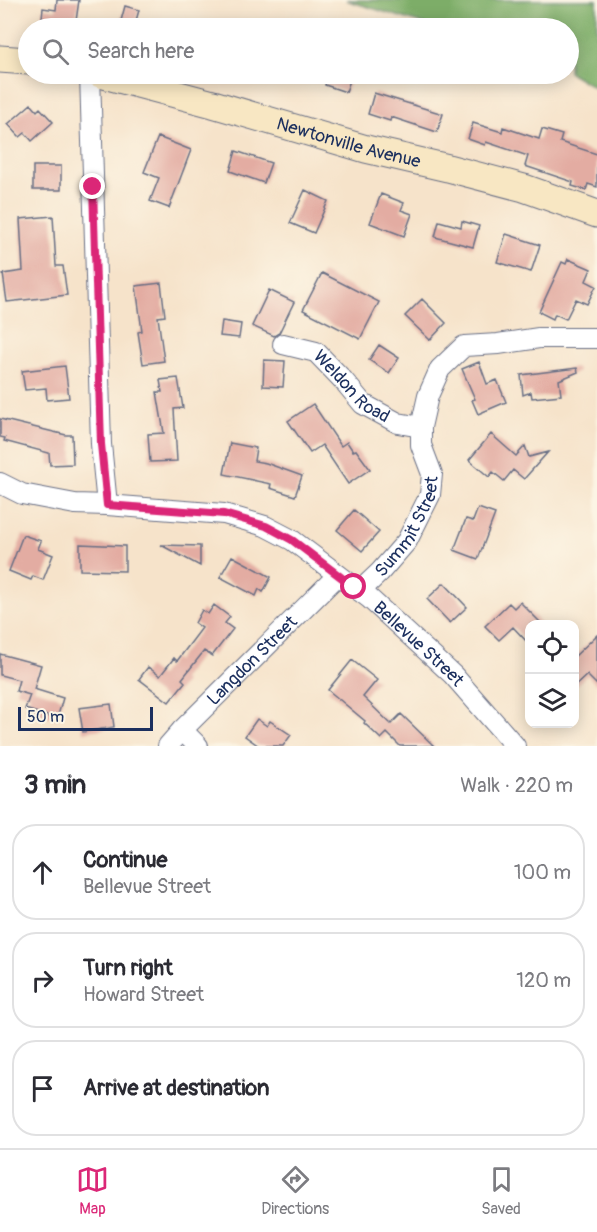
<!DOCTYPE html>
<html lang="en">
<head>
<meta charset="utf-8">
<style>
	body { margin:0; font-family:Pangolin,sans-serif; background:#f7f7f7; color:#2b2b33 }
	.controls { position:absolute; right:18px; bottom:18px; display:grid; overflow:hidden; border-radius:12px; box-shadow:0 3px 15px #0003 }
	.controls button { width:54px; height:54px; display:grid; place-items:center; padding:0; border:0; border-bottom:2px solid #e1e1e2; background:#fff; color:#2b2b33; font:30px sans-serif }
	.scale { position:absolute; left:18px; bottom:15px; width:135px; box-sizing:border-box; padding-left:6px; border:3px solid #1b2f5e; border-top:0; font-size:16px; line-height:21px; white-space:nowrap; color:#1b2f5e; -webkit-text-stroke:4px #fcf5e5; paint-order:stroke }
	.stop { position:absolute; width:18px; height:18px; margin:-14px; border:4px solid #db2777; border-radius:50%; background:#fff }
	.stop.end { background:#db2777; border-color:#fff; box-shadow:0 2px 6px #0008 }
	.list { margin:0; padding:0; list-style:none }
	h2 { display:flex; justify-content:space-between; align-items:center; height:78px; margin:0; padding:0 24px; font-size:26px }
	h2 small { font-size:20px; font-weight:400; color:#7c7c81 }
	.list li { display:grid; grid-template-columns:39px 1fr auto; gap:18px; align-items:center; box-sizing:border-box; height:96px; margin:0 12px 12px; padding:0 12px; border:2px solid #e1e1e2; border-radius:24px }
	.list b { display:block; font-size:22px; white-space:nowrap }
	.list p { margin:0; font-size:20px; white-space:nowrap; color:#7c7c81 }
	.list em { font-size:20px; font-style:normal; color:#7c7c81 }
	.icon { flex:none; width:33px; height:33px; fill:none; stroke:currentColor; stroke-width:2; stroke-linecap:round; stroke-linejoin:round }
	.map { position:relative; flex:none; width:597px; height:746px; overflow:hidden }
	.search { position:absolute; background:#fff; box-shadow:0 3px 15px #0003; left:18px; right:18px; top:18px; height:66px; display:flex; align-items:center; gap:15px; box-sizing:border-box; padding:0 21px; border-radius:33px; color:#7c7c81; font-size:22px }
	.sheet { height:402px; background:#fff }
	nav { display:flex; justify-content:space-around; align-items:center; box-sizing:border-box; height:84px; border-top:2px solid #e1e1e2; background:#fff; font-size:16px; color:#7c7c81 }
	nav a { display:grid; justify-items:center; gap:3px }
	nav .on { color:#db2777 }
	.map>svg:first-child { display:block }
	.forest { fill:#7dad67; stroke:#4c6e62; stroke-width:1.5 }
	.building { fill:#e3aca2 }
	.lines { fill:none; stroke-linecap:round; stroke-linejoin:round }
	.street-casing { stroke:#686e84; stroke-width:22 }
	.secondary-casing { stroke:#686e84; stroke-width:29 }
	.street { stroke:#fff; stroke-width:20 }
	.secondary { stroke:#f8e7c3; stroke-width:27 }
	.route { stroke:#db2777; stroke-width:8 }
	.labels { text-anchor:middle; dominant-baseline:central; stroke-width:4.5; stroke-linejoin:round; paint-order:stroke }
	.street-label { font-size:18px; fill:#1b2f5e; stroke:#fcf5e5 }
</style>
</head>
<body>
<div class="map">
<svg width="597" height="746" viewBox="0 0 597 746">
	<rect width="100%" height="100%" fill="#fcf5e5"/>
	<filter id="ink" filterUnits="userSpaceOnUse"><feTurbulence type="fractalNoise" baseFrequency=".0167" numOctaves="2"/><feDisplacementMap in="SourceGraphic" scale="12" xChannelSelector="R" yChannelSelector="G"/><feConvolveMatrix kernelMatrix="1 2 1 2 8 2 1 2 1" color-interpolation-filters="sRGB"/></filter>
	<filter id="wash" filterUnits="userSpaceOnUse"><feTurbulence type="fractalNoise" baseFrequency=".008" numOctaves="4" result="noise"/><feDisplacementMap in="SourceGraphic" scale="24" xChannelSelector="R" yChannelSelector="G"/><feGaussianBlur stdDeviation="1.35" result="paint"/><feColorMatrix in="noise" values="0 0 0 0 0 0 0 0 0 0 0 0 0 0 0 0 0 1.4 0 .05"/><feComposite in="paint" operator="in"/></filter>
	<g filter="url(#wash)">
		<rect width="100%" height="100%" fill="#f6e3ca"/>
		<path class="forest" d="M346 0H597V89L569 72 568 28H435Z"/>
		<g id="blocks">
			<path class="building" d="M57 0H79L75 28H41L43 8 56 10Z
				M125 6 139 10 134 28H119Z
				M328 74H352L346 92 325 85Z
				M374 93 443 114 437 132 391 117 390 121 368 114Z
				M31 104 37 111 40 108 53 122 32 141 25 133 20 137 8 124Z
				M473 123 502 132 503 127 539 139 542 129 562 135 560 142 597 154V187L588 184 586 190 572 186 573 182 525 166 528 156 486 142 485 145 468 139Z
				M158 137 191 150 169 208 150 201 159 178 144 172Z
				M236 151 271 163 264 183 230 171Z
				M33 166H61V190H33Z
				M305 190 328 201 314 233 290 223Z
				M381 194 404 203 401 210 412 214 404 236 370 223Z
				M53 216 56 266H63L67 295 7 302 3 274 23 271 20 219Z
				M439 221 461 227 462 221 479 226 473 247 435 237Z
				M506 234 540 245 531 272 497 262Z
				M568 259 591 269 586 281 596 286 587 304 576 299 566 319 555 314 553 319 539 312 562 262 566 264Z
				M322 273 379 302 360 339 303 310Z
				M161 283 165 316 158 317 164 361 143 364 138 332 142 331 136 286Z
				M269 290 294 302 279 333 274 336 252 326Z
				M422 299 446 323 430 340 405 316Z
				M222 321 241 324 239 338 220 336Z
				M379 345 399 358 389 373 369 360Z
				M264 360 285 361 283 387 263 386Z
				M479 362 487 384 497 380 506 402 478 414 472 400 475 399 462 369Z
				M65 366 69 398 47 400 46 388 25 390 22 371Z
				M577 368 578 372 559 380 561 395 532 398 531 392 523 395 521 375Z
				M178 378 183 408 174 409 177 461 150 462 148 434 164 433 157 392H162L160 380Z
				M313 404 341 446 347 442 353 451 356 450 370 469 348 484 322 445 310 453 288 421Z
				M0 419 66 435H72L73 464 50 465 49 453 4 441 5 438 0 437Z
				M491 434 516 456 525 446 529 457 548 452 524 479 513 470 504 481 493 472 489 477 469 460Z
				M230 443 256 448 254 461 266 463 302 476 295 496 270 488 271 484 224 474Z
				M478 508 495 514 478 559 454 550 466 519 473 521Z
				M354 510 379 532 362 551 337 530Z
				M23 535 41 541 38 549 53 555 43 580 33 576 31 580 9 571Z
				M80 544 125 546V571L80 570Z
				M161 545 200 546V566Z
				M232 556 271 577 263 592 259 589 256 596 220 577Z
				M444 583 467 607 450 623 427 599Z
				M520 602 542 624H530V645L513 627 499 640 485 626 509 603 514 608Z
				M214 605 230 617 225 623 233 629 212 656 204 651 182 679 185 682 169 702 139 679 148 667 160 676 174 658 177 661 202 628 195 623 202 610 208 614Z
				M597 635V685L587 675 574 687V657Z
				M0 654 41 665 34 689 63 698 57 719 25 709 30 695 16 691 19 680 0 675Z
				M352 660 377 680 363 697 391 724 401 714 434 746H400L387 733 381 739 364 723 365 721 328 690Z
				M111 704 114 727 83 732 79 708Z
				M257 719 267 726 270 721 291 735 283 746H259L245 736Z"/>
		</g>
	</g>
	<g filter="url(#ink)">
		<use href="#blocks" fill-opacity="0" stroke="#686e84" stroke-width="1.5"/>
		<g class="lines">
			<g class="street-casing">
				<g id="street">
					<path d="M90 74 101 444 107 505"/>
					<path id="s1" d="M283 344 316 352 343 380 363 404 398 423 421 427"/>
					<path id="s2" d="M0 483 22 494 75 504 107 505 224 514 265 526 292 540 369 598 453 675 515 746"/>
					<path id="s3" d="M360 591 380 572 407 541 430 495 432 474 421 445V427L428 396 440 369 464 346 498 344 539 338H597"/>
					<path d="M182 730 198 746"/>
					<path id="s4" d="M168 746 182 730 338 575"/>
				</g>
			</g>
			<g class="secondary-casing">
				<g id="secondary">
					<path d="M0 59 28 61"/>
					<path id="s5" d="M100 74 213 104 366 149 448 168 524 188 597 214"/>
				</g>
			</g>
			<use href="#street" class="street"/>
			<use href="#secondary" class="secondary"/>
		</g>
	</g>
	<g class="lines" filter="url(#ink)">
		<path class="route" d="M93 187 101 444 107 505 224 514 266 526 292 540 354 587"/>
	</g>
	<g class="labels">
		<g class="street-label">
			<text stroke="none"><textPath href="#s5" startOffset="258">Newtonville Avenue</textPath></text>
			<text stroke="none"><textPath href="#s1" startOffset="84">Weldon Road</textPath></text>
			<text stroke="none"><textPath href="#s3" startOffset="82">Summit Street</textPath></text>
			<text stroke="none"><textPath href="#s2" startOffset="465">Bellevue Street</textPath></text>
			<text stroke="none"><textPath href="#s4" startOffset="120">Langdon Street</textPath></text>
		</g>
	</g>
</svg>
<div class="controls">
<button><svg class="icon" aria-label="locate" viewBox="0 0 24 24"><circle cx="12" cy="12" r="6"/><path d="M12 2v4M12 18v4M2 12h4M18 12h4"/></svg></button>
<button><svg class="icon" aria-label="layers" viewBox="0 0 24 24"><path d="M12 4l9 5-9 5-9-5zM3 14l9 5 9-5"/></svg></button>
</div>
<div class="scale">50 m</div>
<div class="stop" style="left:354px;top:587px"></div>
<div class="stop end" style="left:93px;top:187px"></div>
<div class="search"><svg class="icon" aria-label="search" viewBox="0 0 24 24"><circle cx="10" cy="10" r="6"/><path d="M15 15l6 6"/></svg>Search here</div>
</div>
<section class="sheet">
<h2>3 min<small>Walk · 220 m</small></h2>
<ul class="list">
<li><svg class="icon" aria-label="ahead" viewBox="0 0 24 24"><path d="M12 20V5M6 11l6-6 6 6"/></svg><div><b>Continue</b><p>Bellevue Street</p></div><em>100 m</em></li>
<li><svg class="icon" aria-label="right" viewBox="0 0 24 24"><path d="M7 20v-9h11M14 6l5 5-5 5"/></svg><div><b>Turn right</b><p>Howard Street</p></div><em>120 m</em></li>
<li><svg class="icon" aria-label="arrive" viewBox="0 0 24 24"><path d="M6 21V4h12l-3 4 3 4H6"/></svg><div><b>Arrive at destination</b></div></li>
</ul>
</section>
<nav>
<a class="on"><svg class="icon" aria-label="map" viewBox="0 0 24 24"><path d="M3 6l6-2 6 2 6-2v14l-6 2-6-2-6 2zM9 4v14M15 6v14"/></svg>Map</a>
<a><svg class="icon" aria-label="directions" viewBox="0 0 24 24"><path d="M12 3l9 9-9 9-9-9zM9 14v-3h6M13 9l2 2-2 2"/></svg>Directions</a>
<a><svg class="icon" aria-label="saved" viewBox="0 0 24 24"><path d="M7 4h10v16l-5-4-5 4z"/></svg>Saved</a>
</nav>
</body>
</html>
